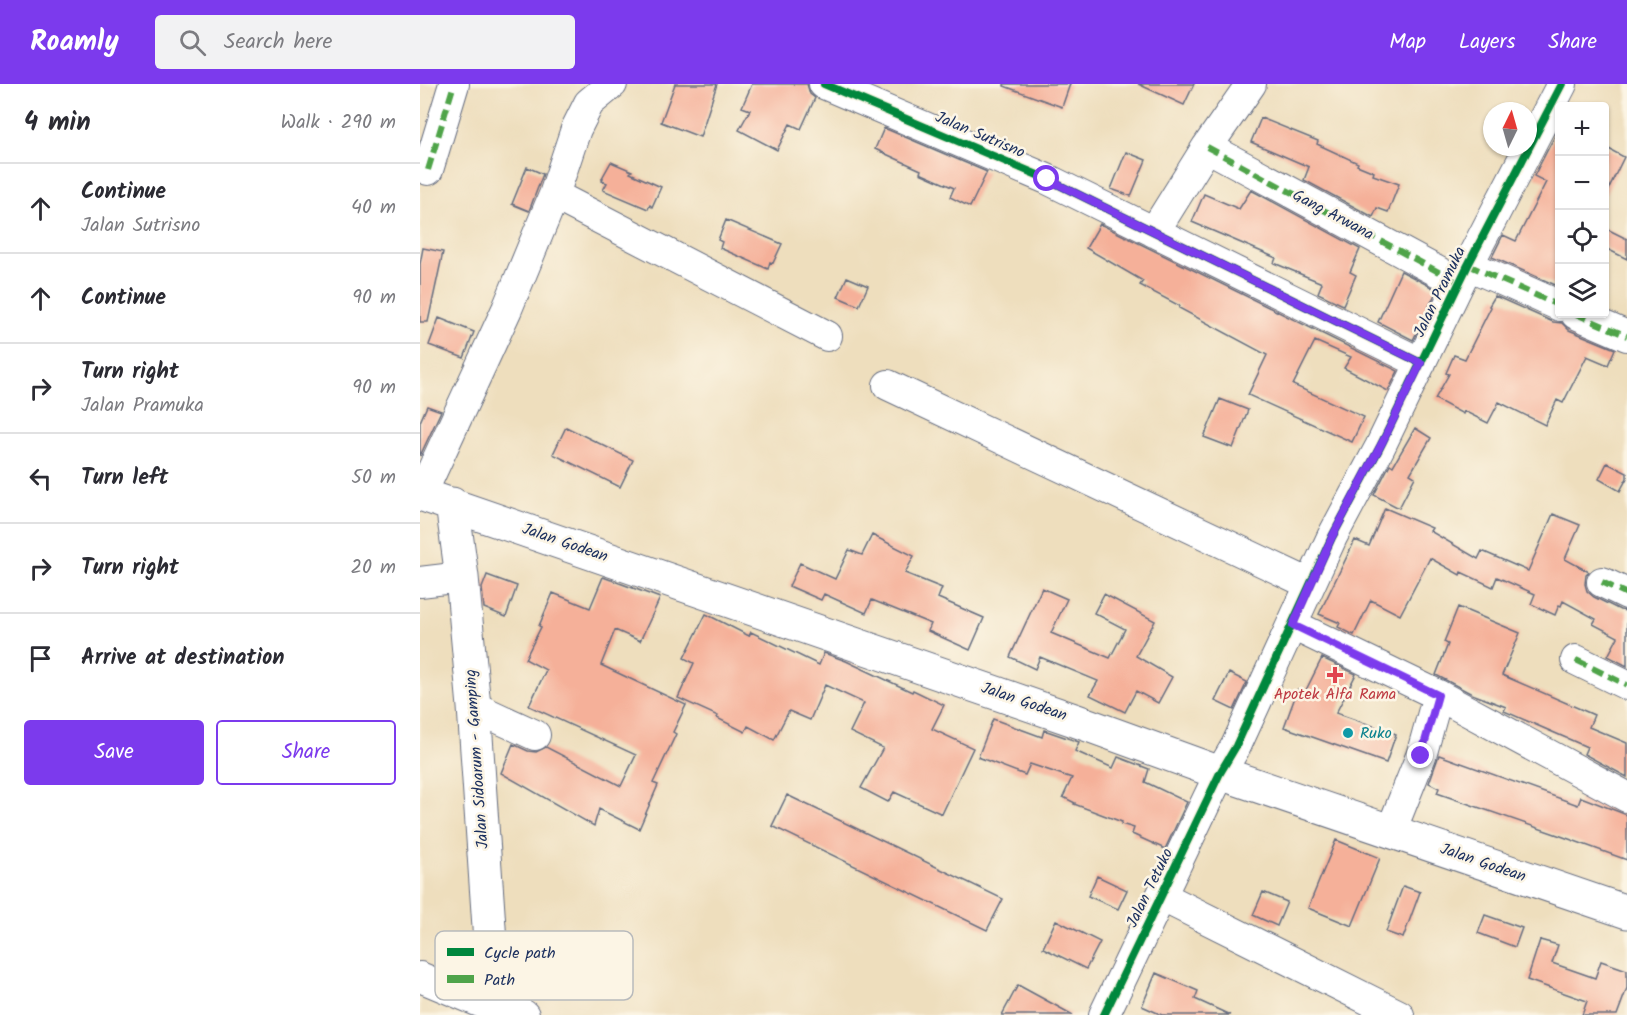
<!DOCTYPE html>
<html lang="en">
<head>
<meta charset="utf-8">
<style>
	body { margin:0; font-family:Kalam,sans-serif; background:#f2f2f3; color:#2b2b33 }
	.controls { position:absolute; right:18px; top:18px; display:grid; overflow:hidden; border-radius:6px; box-shadow:0 2px 4px #0004 }
	.controls button { width:54px; height:54px; display:grid; place-items:center; padding:0; border:0; border-bottom:2px solid #e1e1e2; background:#fff; color:#2b2b33; font:30px sans-serif }
	.compass { position:absolute; left:1063px; top:18px; width:54px; height:54px; border-radius:50%; background:#fff; box-shadow:0 2px 4px #0004; rotate:5deg }
	.stop { position:absolute; width:18px; height:18px; margin:-14px; border:4px solid #7c3aed; border-radius:50%; background:#fff }
	.stop.end { background:#7c3aed; border-color:#fff; box-shadow:0 2px 6px #0008 }
	.list { margin:0; padding:0; list-style:none }
	h2 { display:flex; justify-content:space-between; align-items:center; height:78px; margin:0; padding:0 24px; font-size:26px }
	h2 small { font-size:20px; font-weight:400; color:#7c7c81 }
	.list li { display:grid; grid-template-columns:39px 1fr auto; gap:18px; align-items:center; box-sizing:border-box; height:90px; padding:0 24px; border-top:2px solid #e1e1e2 }
	.list b { display:block; font-size:22px; white-space:nowrap }
	.list p { margin:0; font-size:20px; white-space:nowrap; color:#7c7c81 }
	.list em { font-size:20px; font-style:normal; color:#7c7c81 }
	.actions { display:flex; gap:12px; padding:18px 24px }
	.actions a { flex:1; padding:14px 0; border:2px solid #7c3aed; border-radius:6px; text-align:center; font-size:21px; color:#7c3aed }
	.actions .main { background:#7c3aed; color:#fff }
	.icon { flex:none; width:33px; height:33px; fill:none; stroke:currentColor; stroke-width:2; stroke-linecap:round; stroke-linejoin:round }
	.map { position:relative; flex:none; width:1207px; height:931px; overflow:hidden }
	header { display:flex; align-items:center; gap:36px; box-sizing:border-box; height:84px; padding:0 30px; background:#7c3aed; color:#fff }
	header strong { font-size:28px }
	nav { display:flex; gap:33px; margin-inline-start:auto; font-size:21px }
	.search { width:420px; height:54px; background:#f2f2f3; display:flex; align-items:center; gap:15px; box-sizing:border-box; padding:0 21px; border-radius:6px; color:#7c7c81; font-size:22px }
	main { display:flex }
	aside { flex:1; background:#fff }
	.map>svg:first-child { display:block }
	.building { fill:#f5b099 }
	.lines { fill:none; stroke-linecap:round; stroke-linejoin:round }
	.minor-casing { stroke:#656c7f; stroke-width:32 }
	.major-casing { stroke:#656c7f; stroke-width:35 }
	.minor { stroke:#fff; stroke-width:30 }
	.major { stroke:#fff; stroke-width:33 }
	.quiet { stroke:#4fa44a; stroke-width:6; stroke-dasharray:12 6; stroke-linecap:butt }
	.cycleway-casing { stroke:#fcf5e5; stroke-width:11 }
	.cycleway { stroke:#00873e; stroke-width:8 }
	.route { stroke:#7c3aed; stroke-width:8 }
	.health-dot { fill:#e0444e; stroke:#fcf5e5; stroke-width:2 }
	.culture-dot { fill:#0f9aa8; stroke:#fcf5e5; stroke-width:2 }
	.labels { text-anchor:middle; dominant-baseline:central; stroke-width:5; stroke-linejoin:round; paint-order:stroke }
	.street-label { font-size:16px; fill:#1b2f5e; stroke:#fcf5e5 }
	.health-label { font-size:16px; fill:#be3a42; stroke:#fcf5e5 }
	.culture-label { font-size:16px; fill:#0d838f; stroke:#fcf5e5; text-anchor:start }
	.key { fill:#fcf5e5; stroke:#b8babc; stroke-width:1.5 }
	.key-label { font-size:16px; fill:#1b2f5e }
</style>
</head>
<body>
<header>
<strong>Roamly</strong>
<div class="search"><svg class="icon" aria-label="search" viewBox="0 0 24 24"><circle cx="10" cy="10" r="6"/><path d="M15 15l6 6"/></svg>Search here</div>
<nav><a>Map</a><a>Layers</a><a>Share</a></nav>
</header>
<main>
<aside>
<h2>4 min<small>Walk · 290 m</small></h2>
<ul class="list">
<li><svg class="icon" aria-label="ahead" viewBox="0 0 24 24"><path d="M12 20V5M6 11l6-6 6 6"/></svg><div><b>Continue</b><p>Jalan Sutrisno</p></div><em>40 m</em></li>
<li><svg class="icon" aria-label="ahead" viewBox="0 0 24 24"><path d="M12 20V5M6 11l6-6 6 6"/></svg><div><b>Continue</b></div><em>90 m</em></li>
<li><svg class="icon" aria-label="right" viewBox="0 0 24 24"><path d="M7 20v-9h11M14 6l5 5-5 5"/></svg><div><b>Turn right</b><p>Jalan Pramuka</p></div><em>90 m</em></li>
<li><svg class="icon" aria-label="left" viewBox="0 0 24 24"><path d="M17 20v-9H6M10 6l-5 5 5 5"/></svg><div><b>Turn left</b></div><em>50 m</em></li>
<li><svg class="icon" aria-label="right" viewBox="0 0 24 24"><path d="M7 20v-9h11M14 6l5 5-5 5"/></svg><div><b>Turn right</b></div><em>20 m</em></li>
<li><svg class="icon" aria-label="arrive" viewBox="0 0 24 24"><path d="M6 21V4h12l-3 4 3 4H6"/></svg><div><b>Arrive at destination</b></div></li>
</ul>
<div class="actions"><a class="main">Save</a><a>Share</a></div>
</aside>
<div class="map">
<svg width="1207" height="931" viewBox="0 0 1207 931">
	<rect width="100%" height="100%" fill="#fcf5e5"/>
	<filter id="ink" filterUnits="userSpaceOnUse"><feTurbulence type="fractalNoise" baseFrequency=".0167" numOctaves="2"/><feDisplacementMap in="SourceGraphic" scale="12" xChannelSelector="R" yChannelSelector="G"/><feConvolveMatrix kernelMatrix="1 2 1 2 8 2 1 2 1" color-interpolation-filters="sRGB"/></filter>
	<filter id="wash" filterUnits="userSpaceOnUse"><feTurbulence type="fractalNoise" baseFrequency=".008" numOctaves="4" result="noise"/><feDisplacementMap in="SourceGraphic" scale="24" xChannelSelector="R" yChannelSelector="G"/><feGaussianBlur stdDeviation="1.35" result="paint"/><feColorMatrix in="noise" values="0 0 0 0 0 0 0 0 0 0 0 0 0 0 0 0 0 1.4 0 .05"/><feComposite in="paint" operator="in"/></filter>
	<g filter="url(#wash)">
		<rect width="100%" height="100%" fill="#eedebd"/>
		<g id="blocks">
			<path class="building" d="M255 0H297L280 53 241 38Z
				M332 0H387L390 10 395 14 381 45 370 40 357 66 319 46 330 26 322 23Z
				M584 0H650L642 23 584 2Z
				M718 0H774L764 21Z
				M841 34 898 57 897 60 938 79 937 81 954 88 953 91 979 100 968 128 957 124 953 133 884 96 889 83 831 58Z
				M1140 42V203L1072 173 1083 151 1096 157 1126 98 1114 92Z
				M464 44 567 88 550 123 530 113 534 104 500 89 501 86 455 65Z
				M1185 63 1204 73 1185 112Z
				M706 68 726 76 711 112 691 105Z
				M191 78 212 87 210 89 241 103 232 123 230 121 228 125 183 106 187 99 182 97 183 94H182Z
				M107 83 123 90 109 127 92 120Z
				M831 106 940 165 930 188 936 191 923 221 898 209 902 199 854 179 856 174 772 138 784 110 819 125Z
				M306 136 362 160 353 179 350 178 348 185 300 164 302 158 298 156Z
				M680 140 978 287 968 307 924 284 931 273 895 257 873 301 944 333 932 358 828 311 847 271 759 224 760 222 720 201 723 197 666 164Z
				M1185 144 1207 155V175L1185 164Z
				M3 164 23 168 8 238H0V180Z
				M981 187 1017 206 993 256 958 238Z
				M427 193 448 202 439 222 418 213Z
				M1075 212 1133 238 1142 239 1149 246 1195 265 1188 281 1167 272 1143 319 1137 316 1125 341 1079 318 1068 339 1044 327 1043 330 1015 315 1029 290 1026 289 1034 271 1045 275 1071 223 1069 222Z
				M19 234 54 248 44 274 9 261Z
				M800 315 828 326 813 364 784 353Z
				M7 322 21 327 0 372V338Z
				M146 343 213 376 200 403 133 370Z
				M995 344 1011 354 990 390 995 393 979 424 954 411 970 380 973 382Z
				M1187 379 1207 389V394L1200 407 1179 395Z
				M965 424 1012 444 1010 447 1058 475 1062 467 1108 487 1133 430 1160 441 1145 475 1169 488 1166 491 1165 500 1167 507 1174 513 1200 526 1207 527V582L1188 572 1198 553 1173 540 1176 535 1143 517 1141 522 1139 521 1135 531 1111 520 1115 510 1077 493 1073 503 1041 488 1040 491 1010 474 980 531 951 516 934 551 918 543 920 539 899 530 935 456 949 462Z
				M452 451 494 472 485 489 522 504 518 514 564 534 550 566 508 547 511 540 452 516 446 529 404 510 401 516 369 502 380 479 415 495 429 466 442 471Z
				M67 491 97 502 86 533 64 524 62 504Z
				M183 493 240 514 220 557 195 546 181 581 266 621 253 648 256 650 233 699 238 701 219 745 179 725 174 742 81 689 93 660 108 667 116 668 126 663 201 702 216 671 109 622 126 586 105 575 121 543 119 542 133 509 170 524Z
				M622 504 647 515 631 549 690 574 705 545 674 529 684 510 735 537 716 572 752 593 738 619 716 607 705 628 670 611 678 597 620 573 615 585 590 573Z
				M1038 523 1100 549 1082 591 1174 631 1169 643 1207 659V693L1164 670 1167 663 1084 627 1086 623 1052 610 1016 591 1028 560 1024 558Z
				M286 530 329 552 331 548 399 581 404 569 426 577 492 608 493 606 524 621 512 645 553 664 522 730 474 708 468 718 441 704 463 664 430 648 444 619 405 601 390 636 369 627 354 656 328 642 325 648 297 634 298 632 258 614 274 579 264 574Z
				M902 574 936 590 916 629 976 650 966 679 864 643 878 605 885 608Z
				M809 589 827 598 814 626 795 617Z
				M573 635 622 653 624 646 659 658 655 667 693 684 698 673 729 685 725 698 767 718 745 765 712 750 714 744 701 740 702 738 654 720 655 719 643 713 652 694 610 680 605 691 558 673Z
				M1019 671 1158 721 1161 713 1207 731V776L1138 751 1017 709 1019 704 1009 699Z
				M367 711 583 815 567 846 352 742Z
				M916 756 960 774 932 842 888 824Z
				M677 792 707 806 698 825 668 812Z
				M983 802 1000 808 983 854 966 848Z
				M843 808 867 818 857 842 833 831Z
				M1065 831 1102 844 1095 863 1058 849Z
				M636 836 680 858 666 885 623 864Z
				M1120 856 1138 861 1132 879 1175 894 1181 877 1207 886V904L1197 931H1162L1167 917 1107 896Z
				M736 889 778 907 775 915 810 931H742L722 922Z
				M598 901 653 931H582Z"/>
		</g>
	</g>
	<g filter="url(#ink)">
		<use href="#blocks" fill-opacity="0" stroke="#656c7f" stroke-width="1.5"/>
		<g class="lines">
			<g class="minor-casing">
				<path id="minor" d="M404 0 627 95 1001 279
					M787 63 1039 199
					M8 86 34 0
					M134 111 407 252
					M734 148 787 63 831 0
					M1048 181 1140 222
					M1156 230 1207 252
					M468 301 890 500
					M1 411 87 225 134 111 156 45 169 19 192 0
					M0 498 42 493
					M1182 498 1207 510
					M873 541 1018 611 1207 713
					M1156 576 1207 601
					M54 623 115 651
					M971 747 1001 672 1018 611
					M741 812 979 931
					M0 893 74 924
					M75 931H104
					M684 931 800 689 816 662 912 453 960 363 1048 181 1142 0"/>
			</g>
			<g class="major-casing">
				<path id="major" d="M0 410 657 637 800 689 1207 828
					M32 420 42 493 54 623 75 931"/>
			</g>
			<use href="#minor" class="minor"/>
			<use href="#major" class="major"/>
			<path class="quiet" d="M787 63 1039 199
				M8 86 34 0
				M1048 181 1140 222
				M1156 230 1207 252
				M1182 498 1207 510
				M1156 576 1207 601"/>
			<g class="cycleway-casing">
				<path id="cycleway" d="M404 0 627 95 1001 279
					M684 931 800 689 816 662 912 453 960 363 1048 181 1142 0"/>
			</g>
			<use href="#cycleway" class="cycleway"/>
		</g>
	</g>
	<g class="lines" filter="url(#ink)">
		<path class="route" d="M627 95 1001 279 963 357 912 453 873 541 1018 611 1001 672"/>
	</g>
	<path class="health-dot" d="M912 582h6v6h6v6h-6v6h-6v-6h-6v-6h6z"/>
	<circle class="culture-dot" cx="928" cy="649" r="6"/>
	<g class="labels">
		<g class="street-label">
			<text transform="translate(560 51) rotate(23)">Jalan Sutrisno</text>
			<text transform="translate(913 131) rotate(28)">Gang Arwana</text>
			<text transform="translate(1020 208) rotate(-64)">Jalan Pramuka</text>
			<text transform="translate(145 459) rotate(19)">Jalan Godean</text>
			<text transform="translate(604 618) rotate(19)">Jalan Godean</text>
			<text transform="translate(57 675) rotate(-94)">Jalan Sidoarum - Gamping</text>
			<text transform="translate(1063 779) rotate(19)">Jalan Godean</text>
			<text transform="translate(730 804) rotate(-64)">Jalan Tetuko</text>
		</g>
		<g class="health-label">
			<text x="915" y="610">Apotek Alfa Rama</text>
		</g>
		<g class="culture-label">
			<text x="940" y="649">Ruko</text>
		</g>
	</g>
	<rect x="15" y="847" width="198" height="69" rx="9" class="key"/>
	<rect x="27" y="864" width="27" height="8" fill="#00873e"/>
	<rect x="27" y="891" width="27" height="8" fill="#4fa44a"/>
	<g class="key-label">
		<text x="64" y="874">Cycle path</text>
		<text x="64" y="901">Path</text>
	</g>
</svg>
<div class="controls">
<button>+</button>
<button>−</button>
<button><svg class="icon" aria-label="locate" viewBox="0 0 24 24"><circle cx="12" cy="12" r="6"/><path d="M12 2v4M12 18v4M2 12h4M18 12h4"/></svg></button>
<button><svg class="icon" aria-label="layers" viewBox="0 0 24 24"><path d="M12 4l9 5-9 5-9-5zM3 14l9 5 9-5"/></svg></button>
</div>
<svg class="compass" viewBox="-18 -18 36 36"><path d="M0-13l5 13h-10z" fill="#e53935"/><path d="M0 13l5-13h-10z" fill="#7c7c81"/></svg>
<div class="stop" style="left:627px;top:95px"></div>
<div class="stop end" style="left:1001px;top:672px"></div>
</div>
</main>
</body>
</html>
